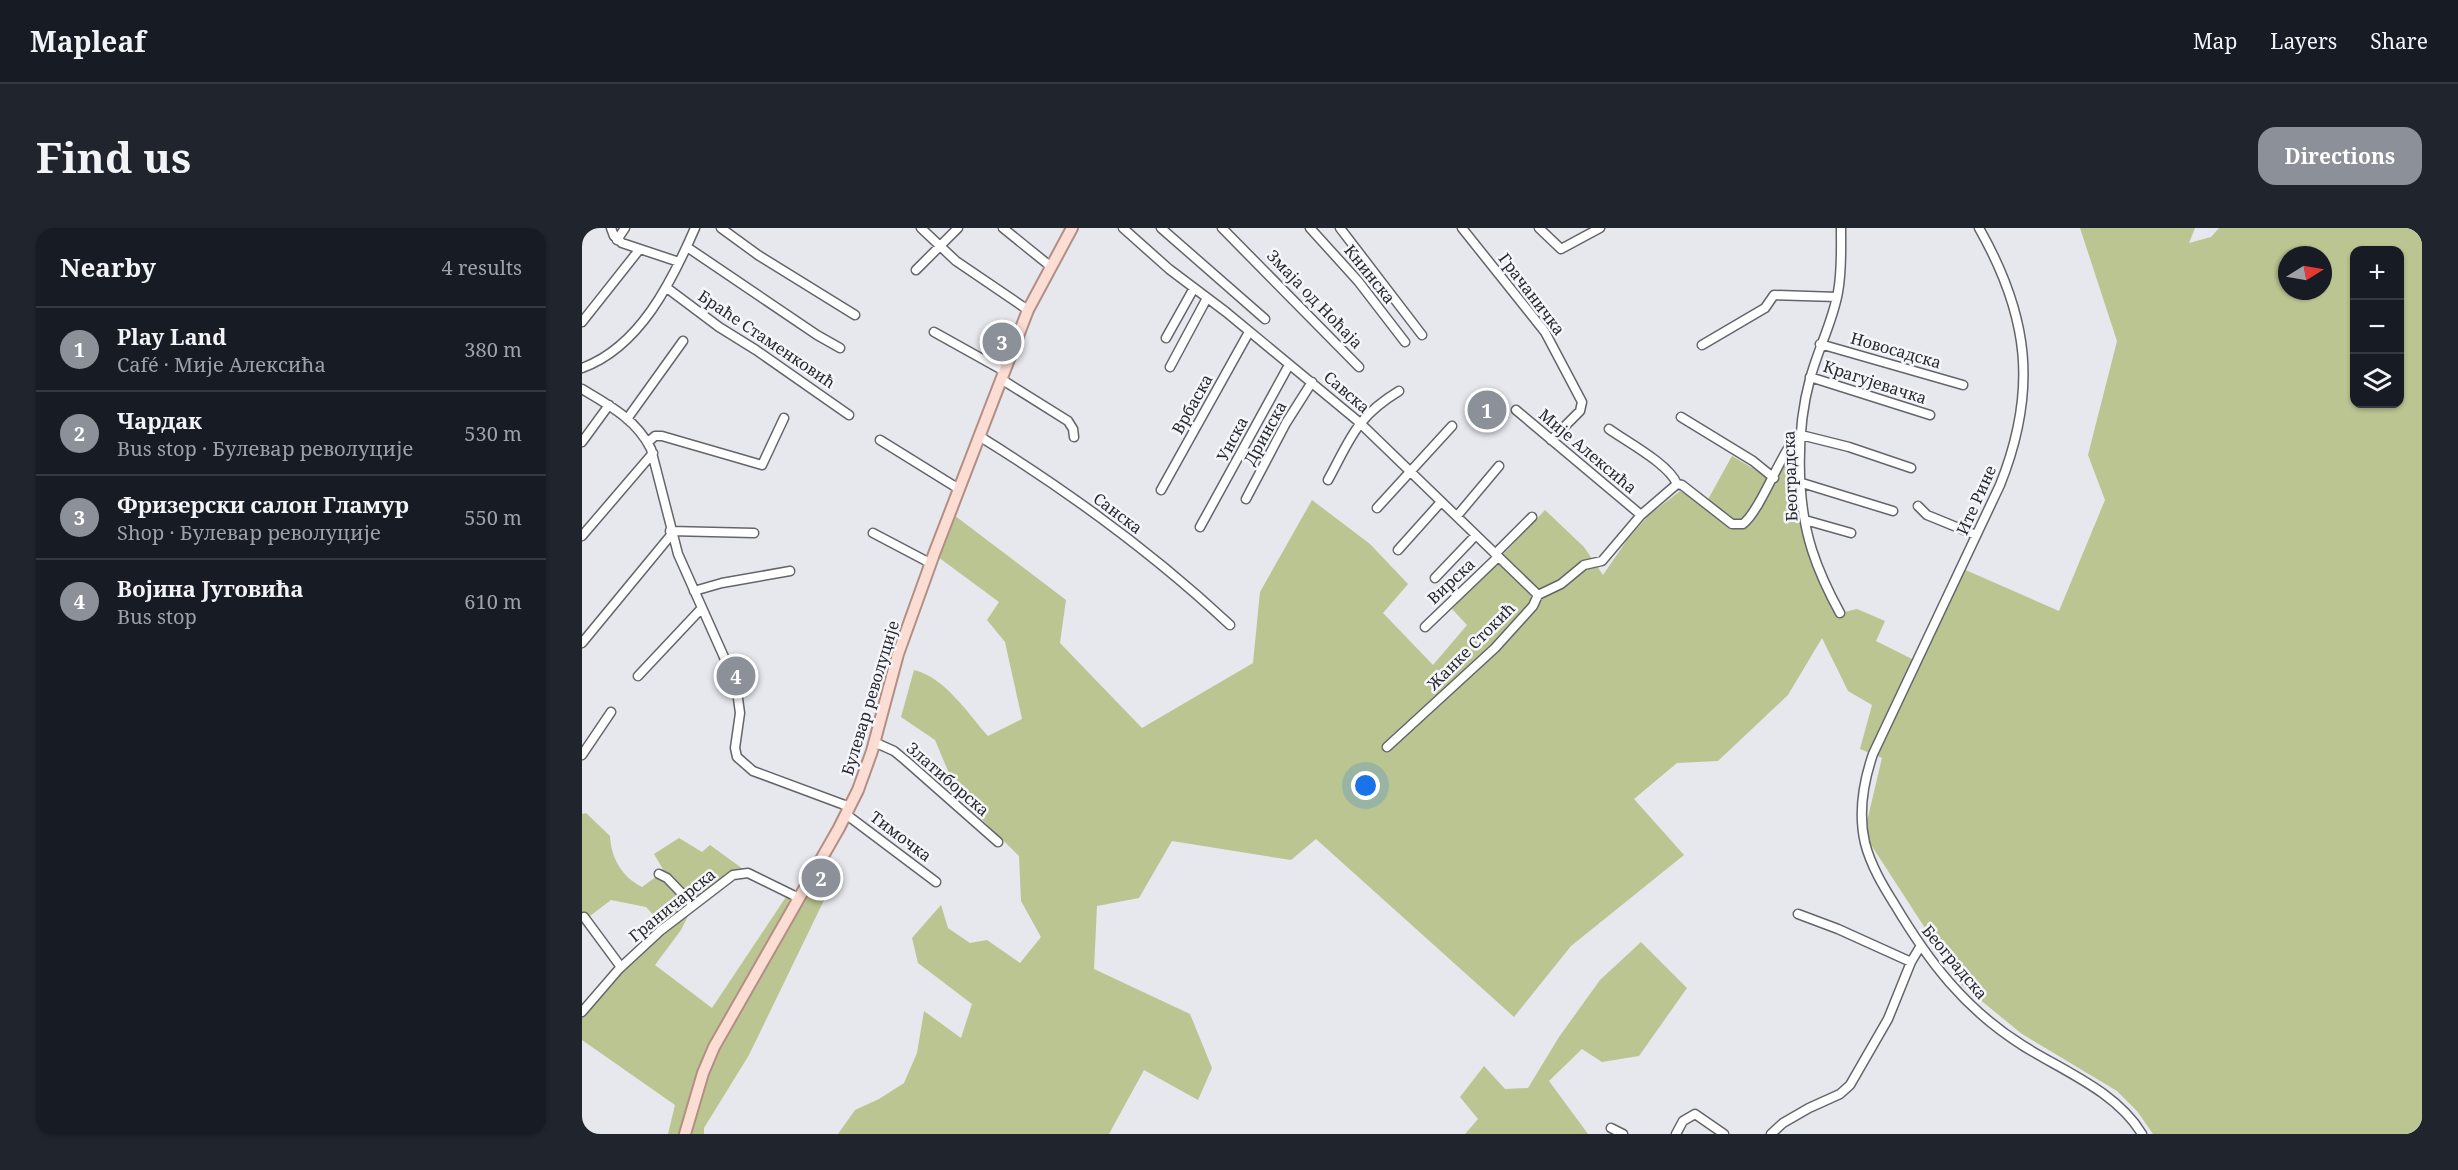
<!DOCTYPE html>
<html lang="en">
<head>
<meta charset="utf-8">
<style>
	body { margin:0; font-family:"Noto Serif",serif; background:#20242c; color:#f1f3f6 }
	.controls { position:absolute; right:18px; top:18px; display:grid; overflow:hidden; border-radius:12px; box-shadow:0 2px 4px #0004 }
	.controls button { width:54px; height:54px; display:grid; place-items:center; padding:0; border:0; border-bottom:2px solid #363941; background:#171b24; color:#f1f3f6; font:30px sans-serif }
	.compass { position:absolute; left:1696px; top:18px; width:54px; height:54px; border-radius:50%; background:#171b24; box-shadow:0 2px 4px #0004; rotate:79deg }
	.you { position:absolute; left:784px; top:558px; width:21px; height:21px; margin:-15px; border:4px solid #fff; border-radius:50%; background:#1a73e8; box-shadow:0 0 0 9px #1a73e833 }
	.badge { display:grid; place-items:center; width:39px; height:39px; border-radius:50%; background:#8c9099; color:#fff; font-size:20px; font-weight:700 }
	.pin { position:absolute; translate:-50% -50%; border:3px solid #fff; box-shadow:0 2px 6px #0006 }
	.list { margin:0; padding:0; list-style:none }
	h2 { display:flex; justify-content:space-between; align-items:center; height:78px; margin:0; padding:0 24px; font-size:26px }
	h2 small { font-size:20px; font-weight:400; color:#9ea1a6 }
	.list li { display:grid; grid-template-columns:39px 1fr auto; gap:18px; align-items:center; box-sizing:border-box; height:84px; padding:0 24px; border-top:2px solid #363941 }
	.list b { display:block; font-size:22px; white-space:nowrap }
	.list p { margin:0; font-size:20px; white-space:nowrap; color:#9ea1a6 }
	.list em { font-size:20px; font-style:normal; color:#9ea1a6 }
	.icon { flex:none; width:33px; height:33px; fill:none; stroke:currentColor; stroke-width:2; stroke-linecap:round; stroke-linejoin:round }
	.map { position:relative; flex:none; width:1840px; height:906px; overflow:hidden; border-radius:18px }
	header { display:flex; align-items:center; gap:36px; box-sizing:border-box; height:84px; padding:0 30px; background:#171b24; border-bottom:2px solid #363941 }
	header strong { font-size:28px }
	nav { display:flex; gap:33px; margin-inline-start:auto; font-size:21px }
	.intro { display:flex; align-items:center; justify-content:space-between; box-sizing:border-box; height:144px; padding:0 36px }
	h1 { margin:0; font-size:42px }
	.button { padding:15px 27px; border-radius:18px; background:#8c9099; color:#fff; font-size:21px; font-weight:700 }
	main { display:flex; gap:36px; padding:0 36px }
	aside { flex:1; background:#171b24; border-radius:18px; box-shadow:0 2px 4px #0004 }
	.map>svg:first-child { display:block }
	.green { fill:#bac592; fill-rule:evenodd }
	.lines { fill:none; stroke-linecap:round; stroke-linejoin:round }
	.minor-casing { stroke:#64656a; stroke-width:11 }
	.major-casing { stroke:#b18f85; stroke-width:14 }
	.minor { stroke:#fff; stroke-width:8 }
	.major { stroke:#fcddd3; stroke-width:10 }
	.labels { text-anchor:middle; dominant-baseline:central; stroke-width:5; stroke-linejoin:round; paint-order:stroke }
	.street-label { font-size:16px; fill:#292a2c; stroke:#f4f6fb }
</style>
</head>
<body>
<header>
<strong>Mapleaf</strong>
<nav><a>Map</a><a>Layers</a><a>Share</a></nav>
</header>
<div class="intro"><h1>Find us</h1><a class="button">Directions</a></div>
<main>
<aside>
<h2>Nearby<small>4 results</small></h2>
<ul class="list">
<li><span class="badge">1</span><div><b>Play Land</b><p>Café · Мије Алексића</p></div><em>380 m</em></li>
<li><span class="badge">2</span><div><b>Чардак</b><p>Bus stop · Булевар револуције</p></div><em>530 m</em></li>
<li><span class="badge">3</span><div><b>Фризерски салон Гламур</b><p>Shop · Булевар револуције</p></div><em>550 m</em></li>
<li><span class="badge">4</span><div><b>Војина Југовића</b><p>Bus stop</p></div><em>610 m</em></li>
</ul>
</aside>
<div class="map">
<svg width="1840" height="906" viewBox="0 0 1840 906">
	<rect width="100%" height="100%" fill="#e6e8ee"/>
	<path class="green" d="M1498 0H1613L1607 15 1629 9 1637 0H1840V906H1571L1555 883 1535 863 1440 806 1380 757 1282 606 1300 530 1278 521 1290 477 1266 463 1240 410 1206 467 1136 533 1095 535 1052 571 1102 627 989 718 932 789 734 611 709 632 590 613 557 670 515 678 512 741 608 786 630 840 616 872 562 842 527 906H256L273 882 297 871 322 855 335 825 342 783 379 810 390 776 336 735 330 710 359 677 366 700 388 715 405 712 438 735 459 709 439 673 437 628 377 569 353 512 319 489 332 442C364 450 385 485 406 508L440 491 423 414 405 392 417 374 352 326 368 284 484 372 478 415 560 500 671 435 678 364 730 272 788 316 826 356 801 385 851 437 885 397 870 381 963 282 1002 319 1021 347 1045 312 1067 287 1098 263 1124 275 1150 228 1189 251 1210 224 1217 292 1233 345 1254 386 1275 381 1303 393 1294 413 1334 433 1379 340 1477 383 1523 272 1506 227 1535 113ZM1772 22H1818V176H1772ZM1705 27H1741V63H1705Z
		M4 585 28 608C29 630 40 649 60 659L82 643 72 626 97 610 120 624 128 617 161 641 110 680 99 702 73 737 130 780 204 669 245 666 167 827 122 900V906H86L93 877 0 812V784L83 699 64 679 29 672 0 694V586Z
		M1059 714 1105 760 1057 828 1020 834 1000 821 967 853 1006 906H883L896 891 878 869 902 838 923 861 946 860 977 809 1018 752Z"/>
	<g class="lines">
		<g class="minor-casing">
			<path id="minor" d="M29 0 32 8 40 15 97 34
				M139 0 176 27 273 87
				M339 0 374 33 446 82
				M421 0 468 38
				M541 0 587 41 644 84 777 194 956 367
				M579 0 683 91
				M640 0 777 139
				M728 0 776 53 823 114
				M758 0 840 107
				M880 0 963 104 1000 174 998 183 969 212
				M957 0 979 21 1018 0
				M1397 0C1447 88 1456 162 1418 257L1291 526C1281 555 1276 585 1283 615 1289 638 1301 658 1313 677 1347 734 1383 781 1440 817 1481 843 1534 863 1560 906
				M1839 0 1840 1
				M35 12 43 0
				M105 19 235 107 258 120
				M334 42 376 0
				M85 60 137 99 174 122 267 187
				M0 94 57 22
				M352 104 422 143
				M584 110 612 60
				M1238 116 1381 157
				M1120 117 1183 80 1192 67 1255 69
				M588 139 625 70
				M0 140C58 119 90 53 113 0
				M1228 149 1348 187
				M419 151 486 193 491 201 492 209
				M0 161C27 177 55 192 69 221L96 326 154 456 158 485 153 520 155 529 171 543 268 579
				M934 182 1059 287
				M1099 189 1171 233 1192 250
				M45 191 101 113
				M1027 201C1045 214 1087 236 1095 256
				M1219 207 1267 219 1329 240
				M397 208C486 263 571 325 648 397
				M298 212 377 261
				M0 214 27 177
				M66 214 73 208H80L180 237 202 190
				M746 252C769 210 774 189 817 163
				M1220 255 1311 283
				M1095 256 1100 257 1150 296H1161C1181 280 1203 212 1219 207
				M579 262 667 104
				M664 271 704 195 730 154
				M1336 278 1345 287 1394 307
				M795 280 870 198
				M875 288 917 238
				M1223 292 1269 305
				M618 299 707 137
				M88 303 172 305
				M291 305 348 335
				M0 308 71 225
				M816 322 859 274
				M913 326 950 289
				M853 350 894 307
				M112 363 140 355 208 343
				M1258 385C1247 365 1237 344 1230 322 1214 272 1214 202 1228 151 1236 121 1251 93 1256 64 1260 43 1259 21 1259 0
				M843 399 916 329
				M0 415 89 307
				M56 448 119 381
				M292 514 312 523 323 532 416 614
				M805 519 913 420 951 378 956 367 979 356 1002 337 1020 333 1059 287 1095 256
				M0 527 29 484
				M265 587 354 654
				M77 646 85 650 111 677
				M1216 686 1256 701 1329 734
				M2 689 39 739
				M0 784 37 741 78 703 151 647 166 645 217 670
				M1029 900 1041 906
				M1094 906 1101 893 1113 886 1142 906
				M1189 906 1201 895 1227 880 1258 866 1268 857 1306 791 1329 734 1338 719"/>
		</g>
		<g class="major-casing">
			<path id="major" d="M103 906 121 845 132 819 257 600 276 562 290 523 316 426 352 326 446 82 490 0"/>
		</g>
		<use href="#minor" class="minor"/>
		<use href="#major" class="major"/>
	</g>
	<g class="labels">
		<g class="street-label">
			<text transform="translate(788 46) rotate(51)">Книнска</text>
			<text transform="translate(950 66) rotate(53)">Грачаничка</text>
			<text transform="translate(733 71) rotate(46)">Змаја од Ноћаја</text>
			<text transform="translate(185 111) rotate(34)">Браће Стаменковић</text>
			<text transform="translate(1314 122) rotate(16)">Новосадска</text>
			<text transform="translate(1293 154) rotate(18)">Крагујевачка</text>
			<text transform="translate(765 164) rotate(41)">Савска</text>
			<text transform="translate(610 176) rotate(-61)">Врбаска</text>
			<text transform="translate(683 205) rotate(-61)">Дринска</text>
			<text transform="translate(650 211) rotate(-62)">Унска</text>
			<text transform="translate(1006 223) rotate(40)">Мије Алексића</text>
			<text transform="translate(1208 248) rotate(-92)">Београдска</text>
			<text transform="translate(1394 272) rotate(-66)">Ите Рине</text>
			<text transform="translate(536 285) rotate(37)">Санска</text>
			<text transform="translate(869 353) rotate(-43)">Вирска</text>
			<text transform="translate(889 418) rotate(-45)">Жанке Стокић</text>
			<text transform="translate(288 470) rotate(-73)">Булевар револуције</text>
			<text transform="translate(366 551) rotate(41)">Златиборска</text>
			<text transform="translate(319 608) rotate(37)">Тимочка</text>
			<text transform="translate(90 677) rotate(-39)">Граничарска</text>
			<text transform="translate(1373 734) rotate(50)">Београдска</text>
		</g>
	</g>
</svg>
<div class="controls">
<button>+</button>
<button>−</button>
<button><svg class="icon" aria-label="layers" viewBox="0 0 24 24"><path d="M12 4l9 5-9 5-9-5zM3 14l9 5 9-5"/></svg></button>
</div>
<svg class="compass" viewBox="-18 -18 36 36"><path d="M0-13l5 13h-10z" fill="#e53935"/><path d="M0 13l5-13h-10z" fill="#9ea1a6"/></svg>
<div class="you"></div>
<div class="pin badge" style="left:905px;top:182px">1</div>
<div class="pin badge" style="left:239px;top:650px">2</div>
<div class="pin badge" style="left:420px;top:114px">3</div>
<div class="pin badge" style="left:154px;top:448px">4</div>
</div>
</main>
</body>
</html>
